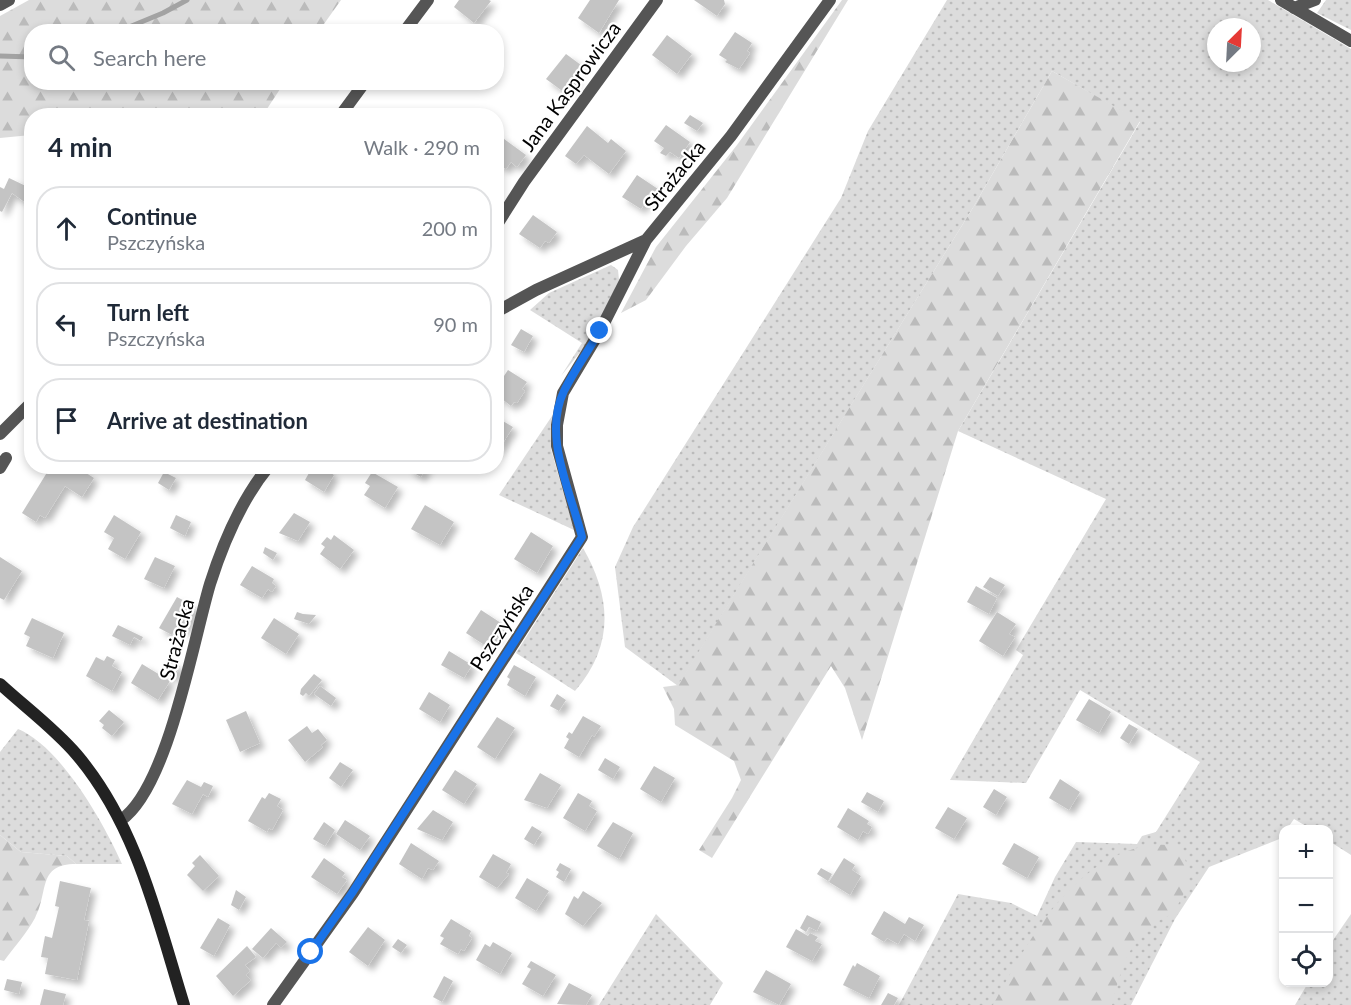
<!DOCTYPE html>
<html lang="en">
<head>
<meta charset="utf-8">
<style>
	body { margin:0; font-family:Lato,sans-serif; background:#f2f2f3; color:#1f2937 }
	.controls { position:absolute; right:18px; bottom:18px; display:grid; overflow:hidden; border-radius:12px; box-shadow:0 3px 9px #0003 }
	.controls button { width:54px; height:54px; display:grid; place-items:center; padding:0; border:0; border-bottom:2px solid #e0e1e3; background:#fff; color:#1f2937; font:30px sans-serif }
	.compass { position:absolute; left:1207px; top:18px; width:54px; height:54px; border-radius:50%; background:#fff; box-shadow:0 3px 9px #0003; rotate:24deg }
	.stop { position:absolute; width:18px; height:18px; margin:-14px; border:4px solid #1a73e8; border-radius:50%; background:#fff }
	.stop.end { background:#1a73e8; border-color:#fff; box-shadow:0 2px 6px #0008 }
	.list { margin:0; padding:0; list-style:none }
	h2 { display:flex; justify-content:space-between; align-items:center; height:78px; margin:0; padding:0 24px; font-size:26px }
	h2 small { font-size:20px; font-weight:400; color:#747a83 }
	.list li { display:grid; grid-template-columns:39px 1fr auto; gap:18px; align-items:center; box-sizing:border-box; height:84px; margin:0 12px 12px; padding:0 12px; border:2px solid #e0e1e3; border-radius:24px }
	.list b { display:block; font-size:22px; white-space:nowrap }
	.list p { margin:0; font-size:20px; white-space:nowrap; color:#747a83 }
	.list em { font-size:20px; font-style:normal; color:#747a83 }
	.icon { flex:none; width:33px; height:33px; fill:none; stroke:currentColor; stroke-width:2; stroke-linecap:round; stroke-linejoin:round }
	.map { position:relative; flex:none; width:1351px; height:1005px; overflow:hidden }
	.search { position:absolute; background:#fff; box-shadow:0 3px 9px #0003; left:24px; top:24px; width:480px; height:66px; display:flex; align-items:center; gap:15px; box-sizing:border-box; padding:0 21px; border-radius:24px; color:#747a83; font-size:22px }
	.panel { position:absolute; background:#fff; box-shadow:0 3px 9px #0003; left:24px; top:108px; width:480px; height:366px; border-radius:24px }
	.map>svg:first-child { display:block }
	.grass { fill:url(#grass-dots); fill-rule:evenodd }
	.forest { fill:url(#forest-firs) }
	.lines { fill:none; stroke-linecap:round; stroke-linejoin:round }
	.stream { stroke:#a3a3a3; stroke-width:5 }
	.building { fill:#c4c4c4; filter:url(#shadow) }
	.street { stroke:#555; stroke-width:12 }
	.secondary { stroke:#222; stroke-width:12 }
	.route { stroke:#1a73e8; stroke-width:8 }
	.labels { text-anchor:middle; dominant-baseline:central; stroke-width:4.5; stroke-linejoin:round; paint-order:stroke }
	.street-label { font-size:20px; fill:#000; stroke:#fff }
</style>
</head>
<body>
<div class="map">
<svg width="1351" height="1005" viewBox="0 0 1351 1005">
	<defs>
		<pattern id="grass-dots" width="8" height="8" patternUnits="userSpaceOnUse" patternTransform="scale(1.5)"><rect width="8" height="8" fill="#dcdcdc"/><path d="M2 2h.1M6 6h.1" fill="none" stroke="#bbb" stroke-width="1.8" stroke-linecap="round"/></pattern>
		<pattern id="forest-firs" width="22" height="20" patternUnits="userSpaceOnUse" patternTransform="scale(1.5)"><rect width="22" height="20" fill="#dcdcdc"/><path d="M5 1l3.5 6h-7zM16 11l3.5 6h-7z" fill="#bbb"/></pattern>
		<filter id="shadow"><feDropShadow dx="5" dy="5" stdDeviation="3" flood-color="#0004"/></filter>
	</defs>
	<rect width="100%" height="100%" fill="#fff"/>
	<path class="grass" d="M947 0H1268L1351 49V855L1329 841 1328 830 1311 829 1294 819 1287 829 1284 830 1282 838 1209 867 1175 919 1131 1005H899L958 894 1011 903 1037 916 1055 877 1076 842 1137 844 1142 836 1156 832 1200 762 1080 690 1026 783 950 780 1023 655 1016 650 1106 499 958 431 1140 122 1052 71 974 206 678 686 625 647 615 567 633 527 841 198 868 131ZM1216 27H1252V63H1216Z
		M1326 0H1351V30L1317 13Z
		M611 265 618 270 619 280 589 341 561 376 582 343 530 310 549 293Z
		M552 416 551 449 574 530 499 495Z
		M583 548C612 598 614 646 575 691L516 653Z
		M18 729C60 746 104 823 122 864H76L67 856 21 852 0 835V752Z
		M656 914 723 983 710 1005H599Z
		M1351 914V1005H1295L1308 983 1328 982 1329 946Z"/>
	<path class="forest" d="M29 0H341L319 31 32 32V82L284 83 263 115 32 116 31 135 0 138V16Z
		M842 0H848L727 198 686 246 646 300 621 313 656 247 737 145Z
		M1052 71 1140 121 958 431 862 740 845 688 831 666 712 858 699 850 732 798 741 780 734 761 675 725 674 709 663 687 678 685 974 206Z
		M0 835 21 852 67 856 76 864C37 864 49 892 35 918 27 933 14 947 4 961L0 960Z
		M1177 845C1197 876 1189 884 1173 914 1131 930 1122 965 1112 1005H993C1027 943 1069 862 1145 846 1155 844 1167 845 1177 845Z"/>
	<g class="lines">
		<path class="stream" d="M117 32 163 13 187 0
			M0 56 32 57"/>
	</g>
	<path class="building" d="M459 0H489L491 1 474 23 454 7Z
		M590 0H619L599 33 578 18Z
		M694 0H724L725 4 717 16Z
		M735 32 752 43 747 51 750 53 739 69 725 62 727 60 719 55Z
		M667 35 692 54 677 74 652 55Z
		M566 54 581 65 573 75 577 78 565 93 546 79Z
		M690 115 703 123 697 131 684 123Z
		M666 125 690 142 679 158 670 152 666 156 660 153 664 148 654 141Z
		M587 126 608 143 611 139 626 151 609 174 584 155 576 164 565 156Z
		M500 136 526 155 517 167 511 162 506 169 496 163V141Z
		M637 175 658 189 653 197 650 195 641 209 622 197Z
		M9 178 32 189V203L30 206 12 193 2 212 0 211V187L4 189Z
		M533 215 557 232 549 243 545 241 540 248 519 234Z
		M521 329 533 336 524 352 511 345Z
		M508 370 527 382 522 389 525 391 517 403 514 402 511 406 496 394V388Z
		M496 417 513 427 496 454Z
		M51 466H75L94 478 82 497 65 486 45 518 40 515 36 522 22 513Z
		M313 466H328L326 470 334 475 324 492 305 480Z
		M411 466H427L421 477 409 470Z
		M164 472 176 478 169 490 158 483Z
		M372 472 398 487 385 508 364 495 370 486 365 483Z
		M425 505 454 522 440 545 411 529Z
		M294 513 310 522 298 541 279 533Z
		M114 515 141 532 125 559 108 549 114 538 104 532Z
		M176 515 191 522 185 536 170 528Z
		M531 532 553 546 537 573 514 559Z
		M334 535 354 550 340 569 320 554 325 547 321 544 327 537 331 540Z
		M265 547 277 553 273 560 263 553Z
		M0 557 22 571 4 600 0 598Z
		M155 557 175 566 164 588 144 579Z
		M252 566 274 579 272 583 276 586 272 592 268 589 262 598 240 585Z
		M990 577 1005 585 998 596 983 587Z
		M976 586 997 598 989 614 967 602Z
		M177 597 196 607 183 632 175 627 172 635 159 628Z
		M481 610 501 623 496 631 498 637 492 638 486 646 466 633Z
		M297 612 303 614 316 615 309 624 294 619Z
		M997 612 1016 624 1009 634 1015 637 1003 656 979 641Z
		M32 618 64 633 53 658 26 646 30 637 24 634Z
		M274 618 299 634 286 654 261 638Z
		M118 625 143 637 141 641 134 637 130 645 112 636Z
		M449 651 472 665 464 678 441 665Z
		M107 656 115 660 112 666 122 672 112 691 86 676 96 657 104 661Z
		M170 662 180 666 174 678 165 674Z
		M142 664 170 681 158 700 131 683Z
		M514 665 536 677 525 696 507 685 510 679 507 677Z
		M314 674 322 680 309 696 306 693 303 696 300 694 301 689Z
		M320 686 336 698 331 706 314 694Z
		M429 692 450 705 440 722 419 709Z
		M557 694 566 700 559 711 550 706Z
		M1089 699 1111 712 1099 733 1076 720Z
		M109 710 124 722 112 736 102 728 104 725 99 721Z
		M246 711 260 743 240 752 226 720Z
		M583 716 601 726 594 737 592 735 579 757 564 748 569 739 566 737 569 732 572 734Z
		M497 717 515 728 495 759 477 747Z
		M1129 724 1138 729 1129 744 1120 738Z
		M307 726 312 733 318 729 327 740 321 745 323 747 305 762 288 740Z
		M605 758 620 767 613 779 598 770Z
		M340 762 353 770 341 787 329 778Z
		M654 766 675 778 661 802 640 789Z
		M455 770 477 784 464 804 442 790Z
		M540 773 561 785 547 808 524 800Z
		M1060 779 1080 792 1069 810 1049 798Z
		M187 780 201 787 204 782 213 786 208 797 203 794 192 814 172 804Z
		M994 789 1007 797 996 815 983 807Z
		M867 792 884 801 878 812 861 802Z
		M269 793 281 799 277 806 283 810 272 830 269 828 267 832 248 821 262 797 265 799Z
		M578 793 592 801 589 806 597 811 585 831 563 818Z
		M948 807 967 818 954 839 935 828Z
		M848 808 869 821 867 824 872 827 868 834 863 831 858 840 837 827Z
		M433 810 453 822 442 840 417 829Z
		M345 820 370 836 360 850 336 834Z
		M324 822 335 830 325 846 313 839Z
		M613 822 633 833 619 859 597 846Z
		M532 826 542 832 534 845 524 839Z
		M411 843 439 861 433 870 428 868 422 879 399 864Z
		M1014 843 1039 857 1027 878 1002 864Z
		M493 854 511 864 506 873 509 874 497 888 479 877Z
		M200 855 219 876 203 891 187 875 195 866 192 863Z
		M324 858 345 873 342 877 347 880 337 894 311 877Z
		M844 858 855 865 852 870 861 876 850 895 829 882Z
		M560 863 571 869 564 882 556 877 559 872 556 870Z
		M821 868 832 874 828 881 817 874Z
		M527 878 549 891 536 911 515 898Z
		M60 881 91 888 84 920 89 921 77 980 45 974 48 958 41 957 45 936 52 938 59 907 55 906Z
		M236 890 246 897 239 910 231 905Z
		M583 891 602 903 583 926 565 914 574 896 578 899Z
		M884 911 905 924 909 917 924 925 915 941 904 934 898 944 887 938 884 942 871 934Z
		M807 915 821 922 817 931 809 927 806 932 800 928Z
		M218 918 230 925 214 956 200 948Z
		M451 919 471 931 469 936 472 938 464 951 461 949 458 954 440 944 444 938 440 936Z
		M368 927 385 940 368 966 349 952Z
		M271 928 287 942 281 948 276 943 263 958 252 949Z
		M796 929 808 936 810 933 818 937 815 941 822 944 812 961 786 947Z
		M398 939 407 945 401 953 392 947Z
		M493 942 512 953 500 974 476 960 485 944 490 947Z
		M247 946 256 957 245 965 250 971 246 975 251 980 233 996 216 976Z
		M531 961 556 975 543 996 522 984 531 969 527 967Z
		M857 963 880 976 869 998 843 985 853 965 855 967Z
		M766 970 791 984 779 1005 753 992Z
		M444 976 453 981 442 1002 433 997Z
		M7 979 22 982 19 994 4 990Z
		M569 983 592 995 586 1005 557 1004Z
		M44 989 66 994 63 1005H40Z
		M888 993 898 998 894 1005H881Z"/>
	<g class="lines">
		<path class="street" d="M1281 0 1351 41
			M0 5 9 0
			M1294 8 1315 0
			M404 32 428 0
			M340 116 365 82
			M496 226 524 182 657 0
			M496 312 536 290 646 240 731 136 830 0
			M0 434 32 402
			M0 468 6 458
			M121 820C168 788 193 641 210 584 223 543 241 500 269 466
			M273 1005 353 893 582 537 557 446V425L563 393 600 331 646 240"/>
		<path class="secondary" d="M0 684C25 707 55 729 77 755 137 826 157 918 184 1005"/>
	</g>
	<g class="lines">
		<path class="route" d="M311 952 352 893 582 537C571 492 542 436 564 391 574 371 588 351 600 331"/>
	</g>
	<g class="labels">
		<g class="street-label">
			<text transform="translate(570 86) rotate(-54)">Jana Kasprowicza</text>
			<text transform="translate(674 175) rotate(-51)">Strażacka</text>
			<text transform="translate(501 627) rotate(-57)">Pszczyńska</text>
			<text transform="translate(176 639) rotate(-75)">Strażacka</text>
		</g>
	</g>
</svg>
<div class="controls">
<button>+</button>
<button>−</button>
<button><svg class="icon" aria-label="locate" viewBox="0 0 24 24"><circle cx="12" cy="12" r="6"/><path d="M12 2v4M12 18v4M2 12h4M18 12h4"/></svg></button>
</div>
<svg class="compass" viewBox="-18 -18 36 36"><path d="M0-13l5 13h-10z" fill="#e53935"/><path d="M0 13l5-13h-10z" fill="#747a83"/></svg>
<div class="stop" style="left:311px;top:952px"></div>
<div class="stop end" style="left:600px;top:331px"></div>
<div class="search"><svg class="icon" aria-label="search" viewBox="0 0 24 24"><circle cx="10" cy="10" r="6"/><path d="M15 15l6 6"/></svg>Search here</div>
<section class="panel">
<h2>4 min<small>Walk · 290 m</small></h2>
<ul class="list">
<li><svg class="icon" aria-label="ahead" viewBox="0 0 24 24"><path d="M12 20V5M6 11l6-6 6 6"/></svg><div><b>Continue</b><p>Pszczyńska</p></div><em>200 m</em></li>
<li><svg class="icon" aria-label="left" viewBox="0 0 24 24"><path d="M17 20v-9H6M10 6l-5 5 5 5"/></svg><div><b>Turn left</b><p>Pszczyńska</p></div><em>90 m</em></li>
<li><svg class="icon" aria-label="arrive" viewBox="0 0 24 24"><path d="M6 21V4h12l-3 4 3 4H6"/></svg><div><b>Arrive at destination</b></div></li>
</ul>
</section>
</div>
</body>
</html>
